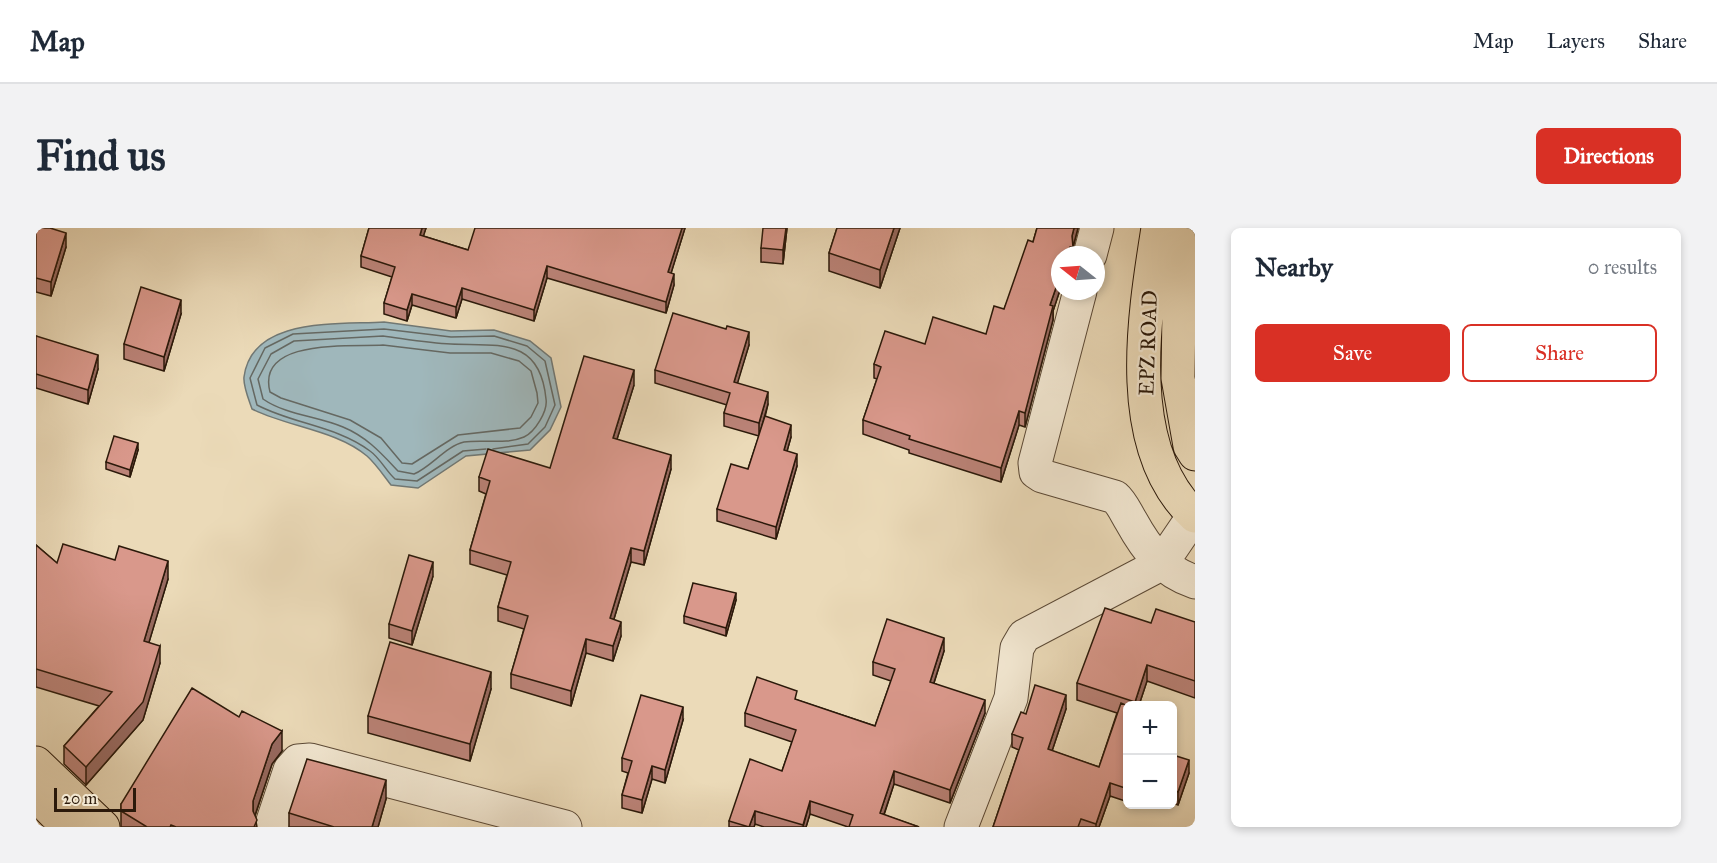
<!DOCTYPE html>
<html lang="en">
<head>
<meta charset="utf-8">
<style>
	body { margin:0; font-family:"IM FELL Great Primer",serif; background:#f2f2f3; color:#1f2937 }
	.controls { position:absolute; right:18px; bottom:18px; display:grid; overflow:hidden; border-radius:9px; box-shadow:0 3px 9px #0003 }
	.controls button { width:54px; height:54px; display:grid; place-items:center; padding:0; border:0; border-bottom:2px solid #e0e1e3; background:#fff; color:#1f2937; font:30px sans-serif }
	.compass { position:absolute; left:1015px; top:18px; width:54px; height:54px; border-radius:50%; background:#fff; box-shadow:0 3px 9px #0003; rotate:287deg }
	.scale { position:absolute; left:18px; bottom:15px; width:82px; box-sizing:border-box; padding-left:6px; border:3px solid #2b190a; border-top:0; font-size:16px; line-height:21px; white-space:nowrap; color:#2b190a; -webkit-text-stroke:4px #f2e7d1; paint-order:stroke }
	.list { margin:0; padding:0; list-style:none }
	h2 { display:flex; justify-content:space-between; align-items:center; height:78px; margin:0; padding:0 24px; font-size:26px }
	h2 small { font-size:20px; font-weight:400; color:#747a83 }
	.actions { display:flex; gap:12px; padding:18px 24px }
	.actions a { flex:1; padding:14px 0; border:2px solid #d93025; border-radius:9px; text-align:center; font-size:21px; color:#d93025 }
	.actions .main { background:#d93025; color:#fff }
	.map { position:relative; flex:none; width:1159px; height:599px; overflow:hidden; border-radius:9px }
	header { display:flex; align-items:center; gap:36px; box-sizing:border-box; height:84px; padding:0 30px; background:#fff; border-bottom:2px solid #e0e1e3 }
	header strong { font-size:28px }
	nav { display:flex; gap:33px; margin-inline-start:auto; font-size:21px }
	.intro { display:flex; align-items:center; justify-content:space-between; box-sizing:border-box; height:144px; padding:0 36px }
	h1 { margin:0; font-size:42px }
	.button { padding:15px 27px; border-radius:9px; background:#d93025; color:#fff; font-size:21px; font-weight:700 }
	main { display:flex; gap:36px; padding:0 36px }
	aside { flex:1; background:#fff; border-radius:9px; box-shadow:0 3px 9px #0003 }
	.map>svg:first-child { display:block }
	.water { fill:#9fb7bb; stroke:#717874; stroke-width:1.5 }
	.lines { fill:none; stroke-linecap:round; stroke-linejoin:round }
	.shore { stroke:#656862; stroke-width:1.5 }
	.minor-casing { stroke:#5b4936; stroke-width:35 }
	.major-casing { stroke:#2b190a; stroke-width:35 }
	.minor { stroke:#f2e7d1; stroke-width:33 }
	.major { stroke:#ebdab8; stroke-width:33 }
	.wall { fill:#bb8378; stroke:#2b190a; stroke-width:1.5 }
	.shaded-wall { fill:#986a61; stroke:#2b190a; stroke-width:1.5 }
	.building { fill:#d9988b; stroke:#2b190a; stroke-width:1.5 }
	.labels { text-anchor:middle; dominant-baseline:central; stroke-width:4.5; stroke-linejoin:round; paint-order:stroke }
	.street-label { font-size:21px; fill:#2b190a; stroke:#f2e7d1 }
</style>
</head>
<body>
<header>
<strong>Map</strong>
<nav><a>Map</a><a>Layers</a><a>Share</a></nav>
</header>
<div class="intro"><h1>Find us</h1><a class="button">Directions</a></div>
<main>
<div class="map">
<svg width="1159" height="599" viewBox="0 0 1159 599">
	<rect width="100%" height="100%" fill="#ebdab8"/>
	<filter id="stains"><feTurbulence type="fractalNoise" baseFrequency=".00333" numOctaves="4"/><feColorMatrix values="0 0 0 0 .2 0 0 0 0 .09 0 0 0 0 .02 0 0 0 .5 -.17"/></filter>
	<radialGradient id="worn" r=".72"><stop offset=".6" stop-color="#630" stop-opacity="0"/><stop offset="1" stop-color="#630" stop-opacity=".3"/></radialGradient>
	<path class="water" d="M348 94 415 103 458 102 494 113 515 130 525 179 514 202 494 222 430 228 382 260 355 257C348 248 340 236 331 228 300 202 252 199 216 181 213 172 207 158 208 149 216 88 303 97 348 94Z"/>
	<g class="lines">
		<path class="shore" d="M347 108C370 111 393 115 415 116 463 118 504 109 510 171 512 183 499 204 488 209 470 217 447 211 428 214 410 218 395 239 378 246L362 243C345 225 331 209 307 199 281 188 250 187 227 171L222 151 235 126 258 113Z
			M347 117 414 125H455L483 133 495 143 501 165 502 175 495 189 484 200 422 207 376 236 366 235 345 210 314 192 245 170 234 164C220 110 314 119 347 117Z
			M450 221 427 223 381 253 359 251C350 243 344 230 334 223 301 198 257 196 221 177L214 150 229 120 257 106 348 101 415 109 458 108 491 118 509 133 519 177 509 199 492 216 457 221"/>
		<g class="minor-casing">
			<path id="minor" d="M1054 27 1061 0
				M1044 63 999 235 1000 244 1006 248 1079 269C1086 275 1090 285 1095 293 1111 322 1127 343 1159 354
				M235 599 254 542 262 533 274 532 529 599
				M925 599 975 470 981 420 988 408 1125 336 1159 286"/>
		</g>
		<g class="major-casing">
			<path id="major" d="M1122 0C1108 88 1086 221 1159 288
				M1153 0 1143 82 1142 150 1154 218 1159 226
				M0 535 67 599
				M0 567 32 599"/>
		</g>
		<use href="#minor" class="minor"/>
		<use href="#major" class="major"/>
	</g>
	<path class="wall" d="M0 0 30 19 15 68 0 64Z
		M333 0H390L387 8 432 22 649 0 635 45 638 57 630 85 511 50 498 93 426 71 420 90 376 77 371 93 348 86V75L356 49 325 39V28Z
		M751 0 747 36 725 34V20Z
		M801 0H864L844 60 793 43V25Z
		M1001 0H1042L1037 19V27H1024V62L1017 83V92L989 199 983 197 965 254 873 225V222L827 206V192L841 151 838 150V136L889 116 950 106 968 81 997 14Z
		M145 86 128 143 88 131V116Z
		M0 108 62 141 52 176 0 160Z
		M713 117 701 155 732 176 729 189 755 209 751 223 761 238 740 311 681 293V281L712 241 723 208 688 198V185L691 177 619 155V142Z
		M598 157 581 211 635 241 608 337 595 334 578 391 585 408 577 433 550 425 535 478 475 460V446L488 401 462 393V379L471 347 434 336V322L450 266 443 263V249L514 240Z
		M102 222 94 249 70 241V234Z
		M0 317 21 335 132 351 113 414 124 435 107 492 50 557 28 536V518L63 478 0 459Z
		M397 348 376 417 353 410V396Z
		M700 372 690 408 648 395V388Z
		M1159 394V470L1111 453 1103 477H1092V574L1074 568 1063 599H957L983 522 976 519V506L990 486 1030 481 1016 523 1063 539 1081 485 1041 472V455L1115 395Z
		M908 423 898 455 949 485 914 575 858 556 848 587 883 599H812L774 586 770 599H728L719 596 718 599H693V593L746 543 756 514 709 498V485L761 472 839 498 855 453 837 447V434Z
		M455 461 434 533 332 505V488Z
		M647 492 629 555 616 551 606 585 586 580V567L592 545 586 543V530Z
		M246 523 236 536 219 588 221 599H85V576Z
		M1137 527 1153 545 1142 577 1137 575Z
		M350 571 342 599H253V585Z
		M1099 576H1110L1109 580Z"/>
	<path class="shaded-wall" d="M386 0H390L384 19V7Z
		M646 0H649L632 55V44Z
		M750 0H751L747 36V22Z
		M858 0H864L844 60V42Z
		M1038 0H1042L1037 19 1036 8Z
		M30 5V19L15 68V54Z
		M511 38V50L498 93V82Z
		M638 46V57L630 85V74Z
		M1024 48V62L1017 83V92L989 199V185L1014 77Z
		M426 60V71L420 90V79Z
		M376 66V77L371 93V82Z
		M145 72V86L128 143V129Z
		M713 104V117L698 167V154Z
		M62 127V141L52 176V162Z
		M598 142V157L577 224V210Z
		M732 164V176L723 208V195Z
		M983 183V197L965 254V240Z
		M755 197V209L748 234V222Z
		M102 215V222L94 249V242Z
		M761 226V238L740 311V299Z
		M635 227V241L608 337V323Z
		M595 320V334L574 404V390Z
		M132 333V351L108 431V413Z
		M397 334V348L376 417V403Z
		M700 365V372L690 408V400Z
		M585 394V408L577 433V418Z
		M908 410V423L894 467V454Z
		M550 411V425L535 478V463Z
		M124 418V435L107 492 50 557V539Z
		M1111 437V453L1103 477H1099V474Z
		M455 444V461L434 533V516Z
		M1030 467V481L1012 535V521Z
		M949 472V485L914 575V562Z
		M647 479V492L629 555V542Z
		M246 503V523L236 536 217 593V599V573L236 516Z
		M1153 532V545L1142 577V564Z
		M616 538V551L606 585V572Z
		M858 543V556L844 598V585Z
		M350 552V571L342 599H336Z
		M1074 555V568L1063 599H1060V596Z
		M774 573V586L770 599H767Z
		M719 583V596L718 599H713Z"/>
	<path class="building" d="M0 0H14L30 5 15 54 0 50Z
		M333 0H386L384 7 432 22 439 0H646L632 44 638 46 630 74 511 38 498 82 426 60 420 79 376 66 371 82 348 75 359 39 325 28Z
		M727 0H750L747 22 725 20Z
		M801 0H858L844 42 793 25Z
		M1001 0H1038L1036 8 1037 19H1034L1031 27H1024V48L1014 77 1017 78 989 185 983 183 965 240 873 211 874 208 827 192 845 139 838 136 849 103 889 116 897 89 950 106 958 78 968 81 992 12 997 14Z
		M105 59 145 72 128 129 88 116Z
		M637 85 690 101 691 98 713 104 698 154 732 164 723 195 688 185 694 165 619 142Z
		M0 108 62 127 52 162 0 146Z
		M548 128 598 142 577 210 635 227 608 323 595 320 574 390 585 394 577 418 550 411 535 463 475 446 492 388 462 379 475 334 434 322 454 253 443 249 452 221 514 240Z
		M729 188 755 197 748 222 761 226 740 299 681 281 695 236 712 241Z
		M78 208 102 215 94 242 70 234Z
		M27 316 79 332 83 318 132 333 108 413 124 418 107 474 50 539 28 518 76 464 0 441V317L21 335Z
		M373 327 397 334 376 403 353 396Z
		M657 355 700 365 690 400 648 388Z
		M1069 380 1115 395 1120 381 1159 394V453L1111 437 1099 474 1041 455Z
		M851 391 908 410 894 454 949 472 914 562 858 543 844 585 883 599H813L817 587 774 573 767 597 719 583 713 599 693 593 714 531 746 543 760 502 709 485 721 449 761 463 759 471 839 498 859 441 837 434Z
		M354 414 455 444 434 516 332 488Z
		M999 457 1030 467 1012 521 1063 539 1085 475 1092 478V561L1074 555 1060 596 1045 591 1042 599H957L987 510 976 506 985 484 990 486Z
		M156 460 203 489 206 483 246 503 236 516 217 573V583L221 592 218 599H140L135 597 134 599H111L85 583V576Z
		M605 467 647 479 629 542 616 538 606 572 586 567 596 533 586 530Z
		M1137 527 1153 532 1142 564 1137 562Z
		M271 531 350 552 336 599H298L253 585Z"/>
	<g class="labels">
		<g class="street-label">
			<text transform="translate(1112 115) rotate(-88)">EPZ ROAD</text>
		</g>
	</g>
	<rect width="100%" height="100%" filter="url(#stains)"/>
	<rect width="100%" height="100%" fill="url(#worn)"/>
</svg>
<div class="controls">
<button>+</button>
<button>−</button>
</div>
<svg class="compass" viewBox="-18 -18 36 36"><path d="M0-13l5 13h-10z" fill="#e53935"/><path d="M0 13l5-13h-10z" fill="#747a83"/></svg>
<div class="scale">20 m</div>
</div>
<aside>
<h2>Nearby<small>0 results</small></h2>
<ul class="list">
</ul>
<div class="actions"><a class="main">Save</a><a>Share</a></div>
</aside>
</main>
</body>
</html>
